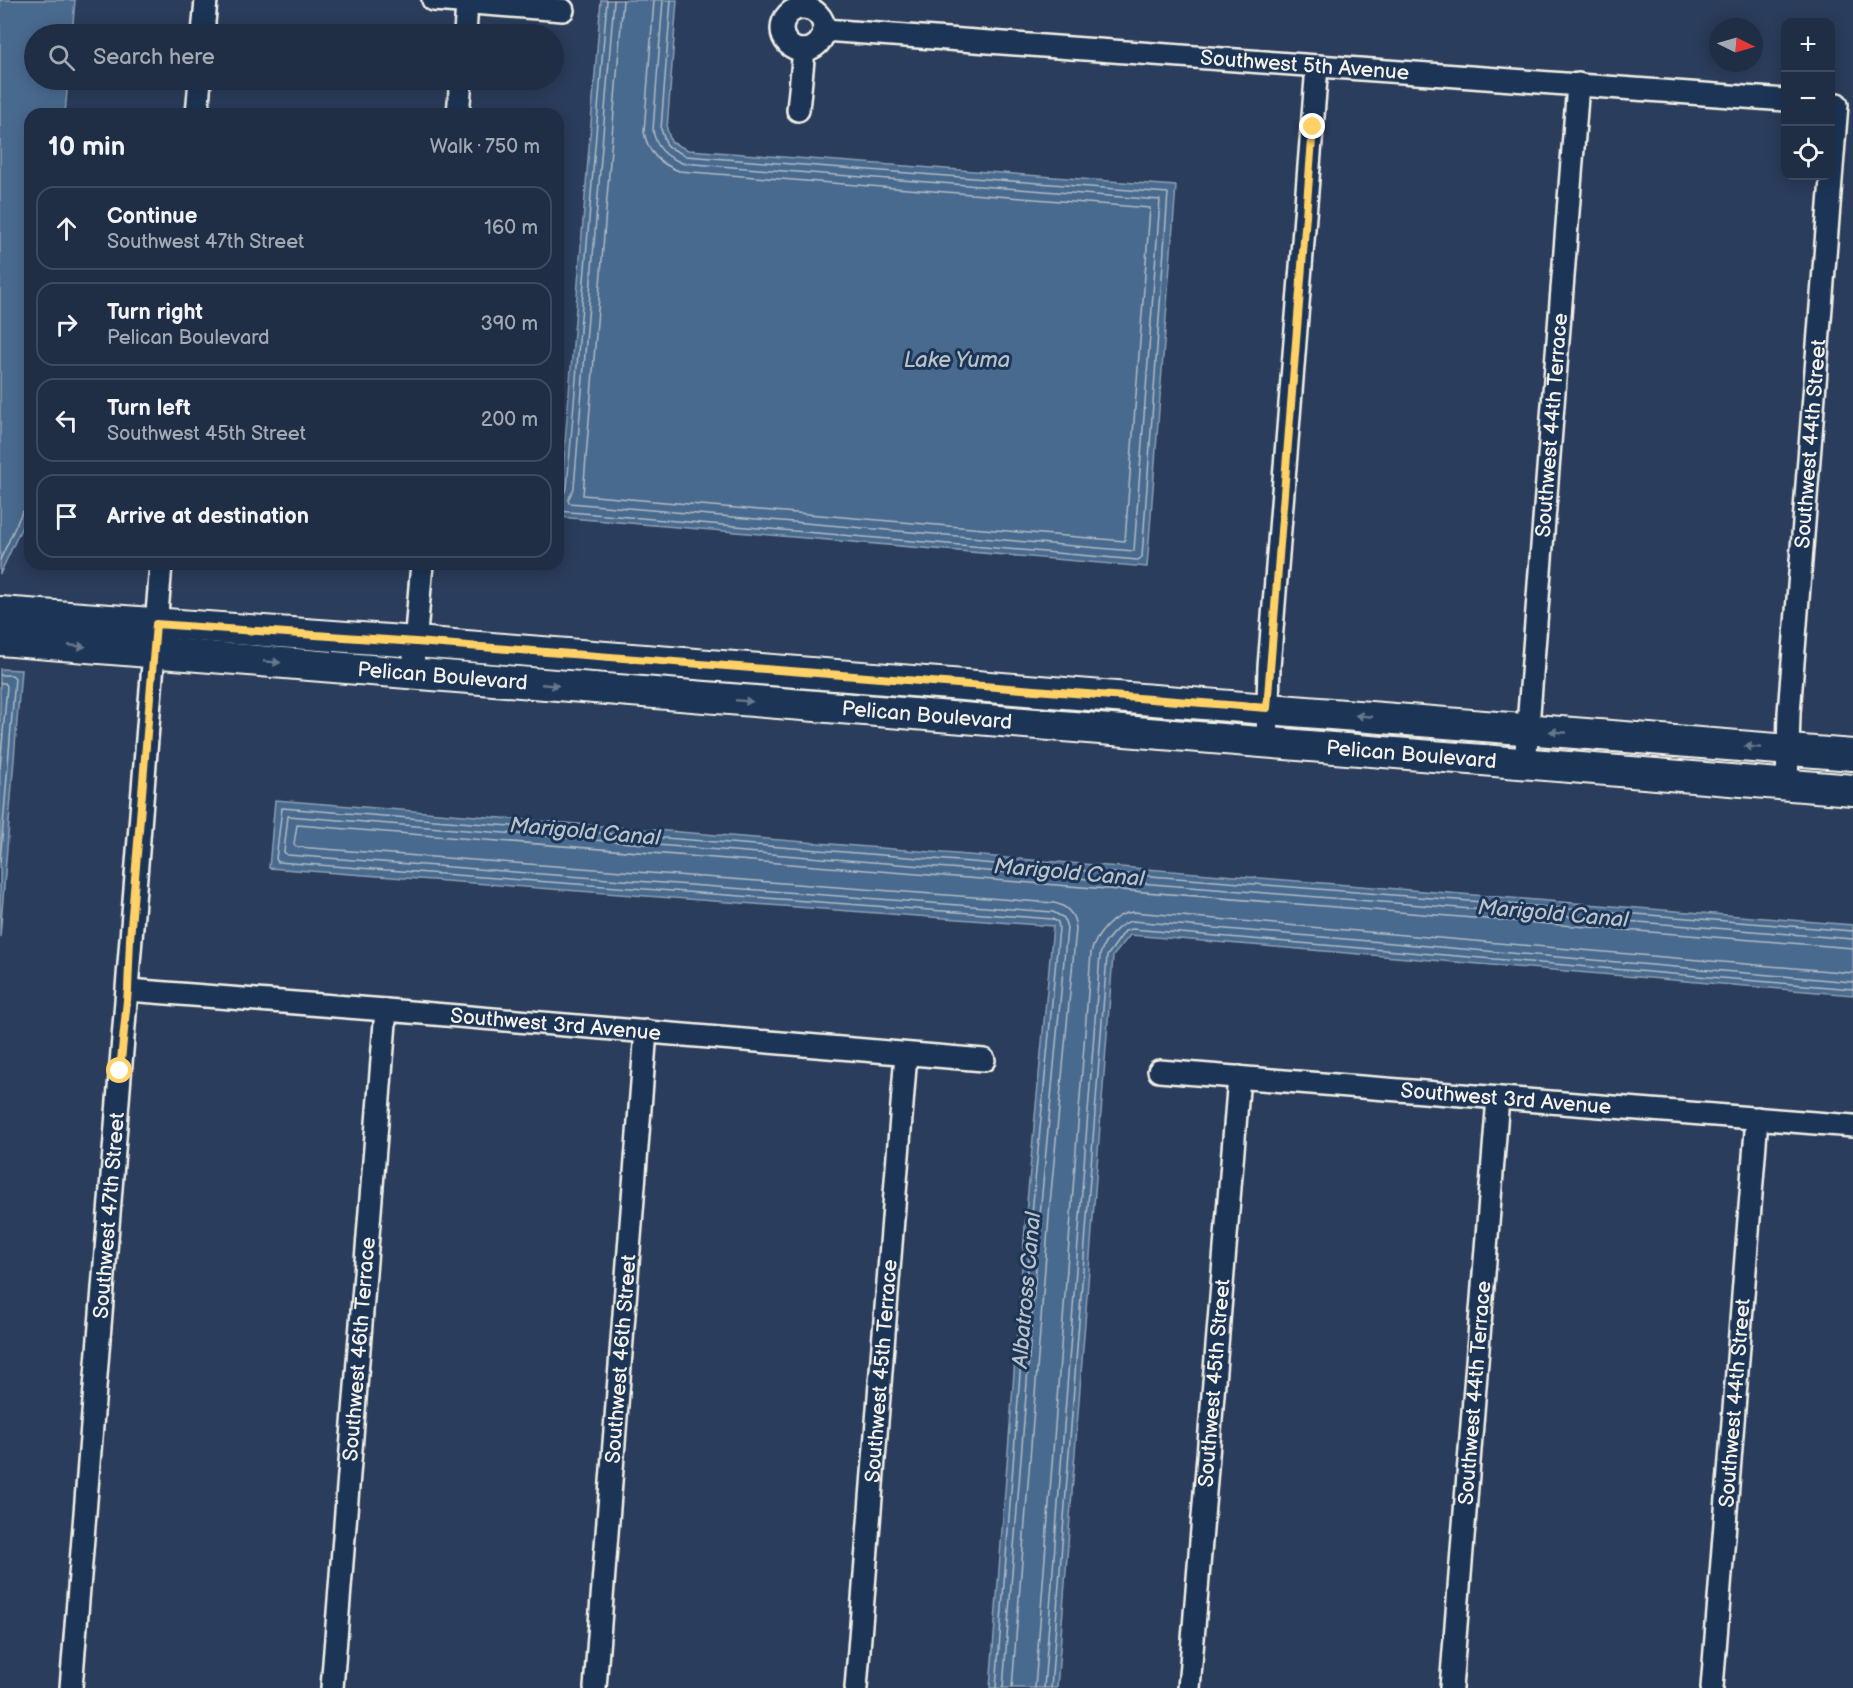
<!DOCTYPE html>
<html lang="en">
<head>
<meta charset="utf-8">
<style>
	body { margin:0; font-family:"Balsamiq Sans",sans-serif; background:#28364c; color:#f1f3f6 }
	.controls { position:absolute; right:18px; top:18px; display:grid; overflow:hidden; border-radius:12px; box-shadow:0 3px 15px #0003 }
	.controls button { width:54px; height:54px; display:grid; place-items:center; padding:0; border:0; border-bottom:2px solid #3d4a5e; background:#202e45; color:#f1f3f6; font:30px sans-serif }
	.compass { position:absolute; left:1709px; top:18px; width:54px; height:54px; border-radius:50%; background:#202e45; box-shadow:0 3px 15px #0003; rotate:95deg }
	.stop { position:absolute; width:18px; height:18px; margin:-14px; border:4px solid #ffd166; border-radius:50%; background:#fff }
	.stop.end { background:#ffd166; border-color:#fff; box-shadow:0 2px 6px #0008 }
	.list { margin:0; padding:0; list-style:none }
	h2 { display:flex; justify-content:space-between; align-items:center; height:78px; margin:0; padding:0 24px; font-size:26px }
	h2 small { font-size:20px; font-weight:400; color:#a2a8b3 }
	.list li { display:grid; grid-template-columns:39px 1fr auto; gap:18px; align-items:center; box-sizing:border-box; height:84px; margin:0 12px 12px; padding:0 12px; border:2px solid #3d4a5e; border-radius:18px }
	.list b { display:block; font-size:22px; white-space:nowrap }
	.list p { margin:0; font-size:20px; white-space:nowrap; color:#a2a8b3 }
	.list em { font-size:20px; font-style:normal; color:#a2a8b3 }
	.icon { flex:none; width:33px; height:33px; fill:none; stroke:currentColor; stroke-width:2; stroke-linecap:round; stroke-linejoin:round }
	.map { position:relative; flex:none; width:1853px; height:1688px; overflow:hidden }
	.search { position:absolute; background:#202e45; box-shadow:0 3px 15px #0003; left:24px; top:24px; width:540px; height:66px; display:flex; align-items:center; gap:15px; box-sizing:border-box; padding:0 21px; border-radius:33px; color:#a2a8b3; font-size:22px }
	.panel { position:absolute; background:#202e45; box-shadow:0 3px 15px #0003; left:24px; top:108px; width:540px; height:462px; border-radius:18px }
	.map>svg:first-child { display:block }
	.water { fill:#496a8f; stroke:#8da0b3; stroke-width:1.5 }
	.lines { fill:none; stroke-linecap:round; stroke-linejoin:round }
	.shore { stroke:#b0bbc4; stroke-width:1.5 }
	.street-casing { stroke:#f4f1e8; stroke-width:26 }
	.secondary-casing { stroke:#f4f1e8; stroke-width:34 }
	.street { stroke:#1d3557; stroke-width:21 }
	.secondary { stroke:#1d3557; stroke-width:30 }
	.oneway { fill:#68778a }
	.route { stroke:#ffd166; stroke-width:8 }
	.labels { text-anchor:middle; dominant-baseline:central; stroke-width:6; stroke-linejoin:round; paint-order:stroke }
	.street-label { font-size:21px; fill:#f4f1e8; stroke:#1d3557 }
	.water-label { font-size:22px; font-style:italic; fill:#b8c2c9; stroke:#1d3557 }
</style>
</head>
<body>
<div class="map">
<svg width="1853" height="1688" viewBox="0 0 1853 1688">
	<rect width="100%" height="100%" fill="#2b3d5c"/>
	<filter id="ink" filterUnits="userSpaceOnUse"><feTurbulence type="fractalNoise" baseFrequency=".0167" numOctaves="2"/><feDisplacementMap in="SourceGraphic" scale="12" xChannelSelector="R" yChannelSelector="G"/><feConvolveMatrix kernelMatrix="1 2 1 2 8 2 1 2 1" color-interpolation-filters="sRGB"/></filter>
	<g filter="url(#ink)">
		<path class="water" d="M0 0H75L72 34H34V80H68L65 114H30V509L0 574Z
			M601 0H677L667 129 671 142 688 150 1176 186 1147 567 559 517Z
			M0 669 21 670 0 937Z
			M275 800 1853 925V995L1130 935 1113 956 1057 1688H990L1027 1202 1053 926 269 868Z"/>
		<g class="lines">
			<path class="shore" d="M614 0 574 488 568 500 569 503 1134 551 1160 200 682 163C666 156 656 149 653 130L663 0
				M623 0 583 495 1125 541 1150 208 679 171C659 163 648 153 644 132L654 0
				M558 494 564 493 567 488 607 0
				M558 511 1138 560 1142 557 1168 193 686 156 667 146 661 129 671 0
				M0 560 22 512 30 509
				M0 675H12L15 678 0 862
				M0 683H5L7 686 0 768
				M996 1688 1033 1203 1059 928 1058 922 1052 919 278 862 276 859 282 808 1853 931
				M1003 1688 1041 1204 1067 928 1064 918 1053 912 287 855 284 852 288 816 1853 939
				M1012 1688 1050 1204 1076 929C1075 915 1068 906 1054 903L297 847 294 844 297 825 1853 948
				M1035 1688 1091 953C1095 936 1114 913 1133 912L1853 973
				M1044 1688 1100 955C1103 942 1119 923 1132 921L1853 982
				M1051 1688 1107 956 1125 931 1132 929 1853 989"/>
			<g class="street-casing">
				<g id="street">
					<path d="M433 0 563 10"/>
					<circle cx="803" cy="29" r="21"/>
					<path id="s1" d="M824 30 1786 100"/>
					<path d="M203 34 206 0"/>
					<path d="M465 34 467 3"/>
					<path d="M798 110 804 50"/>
					<path d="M197 114 200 80"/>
					<path d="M458 114 461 80"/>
					<path d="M414 656 422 564"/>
					<path d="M1267 743 1269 667 1317 66"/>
					<path id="s2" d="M1525 764 1578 84"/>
					<path id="s3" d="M1787 785 1789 713 1837 104"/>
					<path id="s4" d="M128 990 386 1010 984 1060"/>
					<path id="s5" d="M1159 1071 1853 1126"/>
					<path id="s6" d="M71 1688 161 564"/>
					<path id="s7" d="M332 1688 386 1010"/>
					<path id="s8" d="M595 1688 646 1031"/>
					<path id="s9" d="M856 1688 906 1054"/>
					<path id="s10" d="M1189 1688 1239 1077"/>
					<path id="s11" d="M1451 1688 1498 1098"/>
					<path id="s12" d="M1712 1688 1757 1118"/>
				</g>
			</g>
			<g class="secondary-casing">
				<g id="secondary">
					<path d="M0 612 416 642 1853 755"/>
					<path id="s13" d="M0 640 1853 790"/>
				</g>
			</g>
			<use href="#street" class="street"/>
			<use href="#secondary" class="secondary"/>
		</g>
		<defs><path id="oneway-solid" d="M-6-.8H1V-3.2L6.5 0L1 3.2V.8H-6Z" transform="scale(1.5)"/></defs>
		<g class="oneway">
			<use href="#oneway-solid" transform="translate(77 646) rotate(5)"/>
			<use href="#oneway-solid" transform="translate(272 662) rotate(5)"/>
			<use href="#oneway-solid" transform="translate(550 685) rotate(5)"/>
			<use href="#oneway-solid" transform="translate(744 701) rotate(5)"/>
			<use href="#oneway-solid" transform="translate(1364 716) rotate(-175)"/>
			<use href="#oneway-solid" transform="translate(1558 732) rotate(-175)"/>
			<use href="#oneway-solid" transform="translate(1753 747) rotate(-175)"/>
		</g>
	</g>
	<g class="lines" filter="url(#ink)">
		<path class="route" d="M120 1071 128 990 130 939 156 624 416 642 1267 708 1313 127"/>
	</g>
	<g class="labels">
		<g class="street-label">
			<text stroke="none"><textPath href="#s1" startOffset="482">Southwest 5th Avenue</textPath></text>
			<text stroke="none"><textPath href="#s2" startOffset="340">Southwest 44th Terrace</textPath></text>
			<text stroke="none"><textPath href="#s3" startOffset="342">Southwest 44th Street</textPath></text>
			<text stroke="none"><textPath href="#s13" startOffset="444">Pelican Boulevard</textPath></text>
			<text stroke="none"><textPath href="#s13" startOffset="930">Pelican Boulevard</textPath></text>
			<text stroke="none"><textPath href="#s13" startOffset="1416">Pelican Boulevard</textPath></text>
			<text stroke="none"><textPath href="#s4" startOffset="429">Southwest 3rd Avenue</textPath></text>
			<text stroke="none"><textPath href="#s5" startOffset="348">Southwest 3rd Avenue</textPath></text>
			<text stroke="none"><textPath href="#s6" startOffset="474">Southwest 47th Street</textPath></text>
			<text stroke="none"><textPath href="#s7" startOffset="340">Southwest 46th Terrace</textPath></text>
			<text stroke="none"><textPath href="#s8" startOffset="330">Southwest 46th Street</textPath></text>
			<text stroke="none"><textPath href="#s9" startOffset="318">Southwest 45th Terrace</textPath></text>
			<text stroke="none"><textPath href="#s10" startOffset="306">Southwest 45th Street</textPath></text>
			<text stroke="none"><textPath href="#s11" startOffset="296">Southwest 44th Terrace</textPath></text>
			<text stroke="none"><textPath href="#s12" startOffset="286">Southwest 44th Street</textPath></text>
		</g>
		<g class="water-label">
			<text x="957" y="360">Lake Yuma</text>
			<text transform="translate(585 832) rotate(5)">Marigold Canal</text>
			<text transform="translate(1069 873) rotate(5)">Marigold Canal</text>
			<text transform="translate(1553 914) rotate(5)">Marigold Canal</text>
			<text transform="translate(1027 1290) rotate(-85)">Albatross Canal</text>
		</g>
	</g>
</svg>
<div class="controls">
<button>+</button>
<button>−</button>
<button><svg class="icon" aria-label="locate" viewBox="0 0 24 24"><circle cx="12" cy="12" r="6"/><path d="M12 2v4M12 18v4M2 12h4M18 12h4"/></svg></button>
</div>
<svg class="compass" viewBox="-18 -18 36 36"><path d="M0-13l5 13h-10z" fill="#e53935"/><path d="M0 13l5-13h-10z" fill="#a2a8b3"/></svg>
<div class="stop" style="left:120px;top:1071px"></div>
<div class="stop end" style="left:1313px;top:127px"></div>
<div class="search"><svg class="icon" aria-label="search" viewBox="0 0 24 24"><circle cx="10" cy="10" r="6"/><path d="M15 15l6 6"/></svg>Search here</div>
<section class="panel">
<h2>10 min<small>Walk · 750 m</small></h2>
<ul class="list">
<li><svg class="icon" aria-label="ahead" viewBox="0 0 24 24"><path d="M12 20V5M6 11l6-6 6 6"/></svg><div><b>Continue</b><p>Southwest 47th Street</p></div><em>160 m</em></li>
<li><svg class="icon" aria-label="right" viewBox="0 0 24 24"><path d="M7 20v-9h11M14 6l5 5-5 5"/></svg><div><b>Turn right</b><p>Pelican Boulevard</p></div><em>390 m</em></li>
<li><svg class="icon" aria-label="left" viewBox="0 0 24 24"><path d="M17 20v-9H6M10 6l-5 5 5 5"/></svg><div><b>Turn left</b><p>Southwest 45th Street</p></div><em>200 m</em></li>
<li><svg class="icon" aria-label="arrive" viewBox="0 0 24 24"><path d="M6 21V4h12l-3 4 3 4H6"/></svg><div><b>Arrive at destination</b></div></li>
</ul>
</section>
</div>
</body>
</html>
